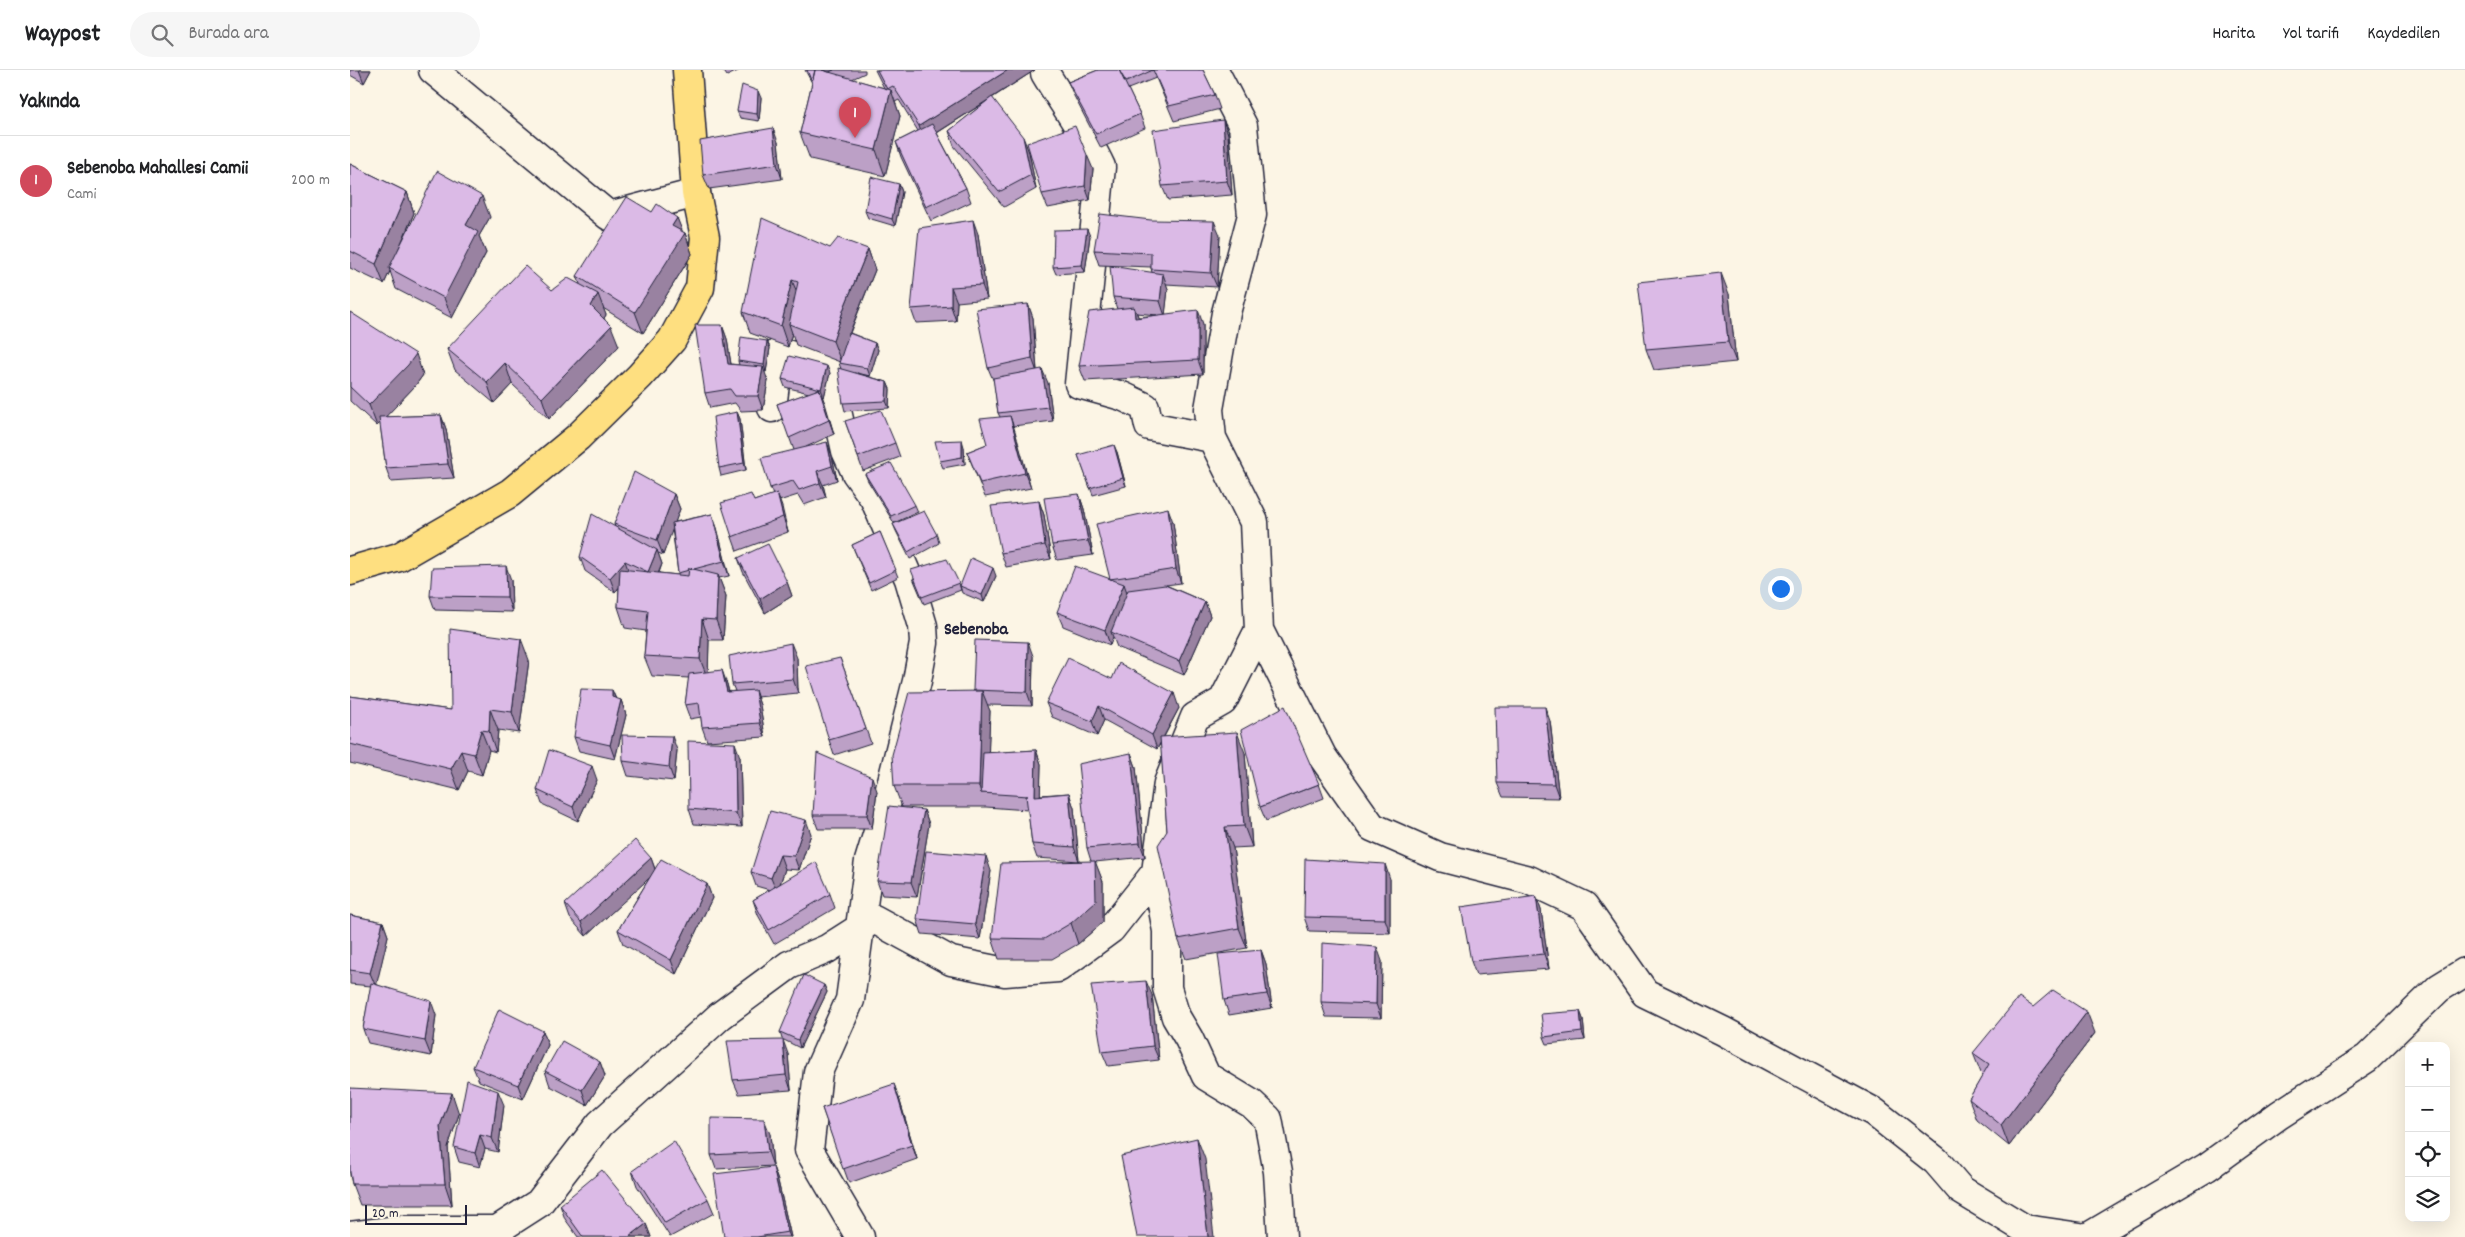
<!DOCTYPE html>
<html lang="tr">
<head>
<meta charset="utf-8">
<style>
	body { margin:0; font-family:Dekko,sans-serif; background:#f6f6f6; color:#202124 }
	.controls { position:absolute; right:15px; bottom:15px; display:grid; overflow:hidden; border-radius:10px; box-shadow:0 5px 20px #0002 }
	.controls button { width:45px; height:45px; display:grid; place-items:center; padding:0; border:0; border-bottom:1px solid #e0e0e0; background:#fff; color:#202124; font:25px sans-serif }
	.scale { position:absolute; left:15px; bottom:12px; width:102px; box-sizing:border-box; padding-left:5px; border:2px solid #22223b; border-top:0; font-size:14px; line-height:18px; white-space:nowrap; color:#22223b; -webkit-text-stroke:4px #fcf5e5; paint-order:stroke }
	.you { position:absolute; left:1430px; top:518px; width:18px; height:18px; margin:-12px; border:4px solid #fff; border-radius:50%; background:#1a73e8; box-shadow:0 0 0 8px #1a73e833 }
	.badge { display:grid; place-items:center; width:32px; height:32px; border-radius:50%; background:#d1495b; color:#fff; font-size:16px; font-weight:700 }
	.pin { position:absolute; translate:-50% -41px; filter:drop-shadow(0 1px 2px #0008) }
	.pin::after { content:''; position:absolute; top:26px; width:18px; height:15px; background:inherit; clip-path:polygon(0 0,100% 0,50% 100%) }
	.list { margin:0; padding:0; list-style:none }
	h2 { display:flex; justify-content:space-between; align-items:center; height:65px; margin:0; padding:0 20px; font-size:21px }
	h2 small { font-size:16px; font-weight:400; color:#757577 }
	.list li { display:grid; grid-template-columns:32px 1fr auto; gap:15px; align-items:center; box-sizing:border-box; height:90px; padding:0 20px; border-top:1px solid #e0e0e0 }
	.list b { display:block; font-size:19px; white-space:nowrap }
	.list p { margin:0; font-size:16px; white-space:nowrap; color:#757577 }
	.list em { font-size:16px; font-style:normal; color:#757577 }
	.icon { flex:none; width:28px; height:28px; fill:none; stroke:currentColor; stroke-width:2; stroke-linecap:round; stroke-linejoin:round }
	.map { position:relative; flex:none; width:2115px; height:1167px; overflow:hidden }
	header { display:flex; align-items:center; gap:30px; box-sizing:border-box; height:70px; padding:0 25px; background:#fff; border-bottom:1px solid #e0e0e0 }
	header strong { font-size:24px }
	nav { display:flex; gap:28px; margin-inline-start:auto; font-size:18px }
	.search { width:350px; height:45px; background:#f6f6f6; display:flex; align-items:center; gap:12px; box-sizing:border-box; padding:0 18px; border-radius:28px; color:#757577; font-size:19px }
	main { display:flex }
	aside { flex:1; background:#fff }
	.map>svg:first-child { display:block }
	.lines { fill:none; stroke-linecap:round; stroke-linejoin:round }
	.minor-casing { stroke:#22223b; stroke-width:31 }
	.major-casing { stroke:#22223b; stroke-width:31 }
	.minor { stroke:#fcf5e5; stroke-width:28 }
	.major { stroke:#fedf80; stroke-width:28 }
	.wall { fill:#bca0c6; stroke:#22223b; fill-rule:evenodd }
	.shaded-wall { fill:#9982a1; stroke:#22223b }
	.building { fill:#dbbae6; stroke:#22223b }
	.labels { text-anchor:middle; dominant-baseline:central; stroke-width:4.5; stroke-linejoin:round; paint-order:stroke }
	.quarter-label { font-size:18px; font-weight:bold; fill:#22223b; stroke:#fcf5e5 }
</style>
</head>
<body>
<header>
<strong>Waypost</strong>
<div class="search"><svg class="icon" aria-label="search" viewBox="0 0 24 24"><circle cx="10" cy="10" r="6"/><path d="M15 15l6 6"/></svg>Burada ara</div>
<nav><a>Harita</a><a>Yol tarifi</a><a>Kaydedilen</a></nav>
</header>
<main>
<aside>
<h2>Yakında<small></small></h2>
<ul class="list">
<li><span class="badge">1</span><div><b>Sebenoba Mahallesi Camii</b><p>Cami</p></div><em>200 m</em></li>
</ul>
</aside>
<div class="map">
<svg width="2115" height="1167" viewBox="0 0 2115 1167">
	<rect width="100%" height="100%" fill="#fcf5e5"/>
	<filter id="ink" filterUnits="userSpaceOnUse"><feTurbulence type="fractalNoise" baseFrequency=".02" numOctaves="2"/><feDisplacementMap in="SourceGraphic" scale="10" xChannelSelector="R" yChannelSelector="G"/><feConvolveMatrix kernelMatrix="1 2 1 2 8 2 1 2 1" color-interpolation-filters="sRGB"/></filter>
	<g filter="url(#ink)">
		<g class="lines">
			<g class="minor-casing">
				<path id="minor" d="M83 0 259 146 346 123
					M695 0V3C714 35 736 64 751 97L729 314 772 326 795 337 799 356 862 368
					M864 0 893 56 902 145 876 243 859 339 862 368 904 452 909 560 972 686 1022 757 1090 787 1179 810 1234 836 1295 923 1373 961 1524 1042 1586 1091 1611 1120 1675 1159 1730 1167
					M422 338 429 282 485 298 481 328 488 345 496 381 506 403 524 428 559 509 573 556 574 573 567 611 535 739 519 791 500 930 468 1002 459 1080 510 1167
					M806 802 817 861V918L826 947 839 969 856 1006 902 1034 918 1049 928 1102 932 1167
					M0 1166 48 1160H147L189 1133 250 1054 370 946 439 895 477 879 524 849 601 891 655 902 708 898 761 859 806 802 818 713 845 647 873 631 909 560
					M1738 1167 1857 1097 1929 1045 2017 988 2089 918 2115 902"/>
			</g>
			<g class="major-casing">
				<path id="major" d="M0 501 49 487 160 423 228 367 290 306 322 270 350 218 355 167 346 123 337 0"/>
			</g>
			<use href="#minor" class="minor"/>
			<use href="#major" class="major"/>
		</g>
		<path class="wall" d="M0 0H21L14 13 0 5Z
			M373 0H390L377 6Z
			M455 0H515V3L502 9 534 18 525 0H685L642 28 679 82 686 119 654 137 604 76 599 61 640 29 587 63 616 118 621 132 581 151 551 87 546 72 568 61 549 30 545 32 550 46 535 106 460 89 450 63 462 13Z
			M748 0H853L865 25 870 39 824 51 806 8 778 19 790 44 795 58 751 78 724 26 718 12Z
			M411 28 409 51 390 48 387 41Z
			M873 50 878 64 882 125 818 130 812 116Z
			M428 72 432 109 359 119 353 105Z
			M0 94 57 122 64 143 53 169 140 147 129 166 136 183 102 248 46 219 40 201 34 214 0 198Z
			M743 99 740 130 698 138 692 124Z
			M549 114 552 122 545 156 518 148 515 141Z
			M302 142 327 148 332 162 335 163 342 184 293 263 253 238 256 245 254 248 269 276 199 349 162 314 144 333 105 300 97 279 202 220 230 214 227 206Z
			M628 164 637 229 607 232 606 251 566 253 561 239Z
			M870 165 867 217 816 214 818 219 815 244 853 254V304L735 311 729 296 767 239 763 227 802 203 801 197 749 195 744 180ZM787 243 807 245 788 247Z
			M740 166 735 202 706 204 703 197Z
			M480 178 518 179 525 200 500 263 525 273 528 280 520 306 507 303 537 312 540 319 539 338 495 341 493 333 491 299 489 293 490 292 446 275 442 263 438 277 400 263 393 242Z
			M1379 224 1386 292 1304 300 1296 279Z
			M678 234 683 248 687 300 698 313 703 351 663 356 681 418 635 427 617 382 637 374 650 347 648 343 644 312 638 298Z
			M0 242 73 305 65 316 35 347 91 345 96 359 104 408 41 412 36 398 30 353 27 356 0 331Z
			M372 255 377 269 381 294 389 295 388 291 417 271 420 278 416 302H414L418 311 413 340 391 341 385 333 360 338 355 323Z
			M480 303 474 327 472 326 484 364 456 377 482 386 487 410 473 415 476 427 454 435 448 425 429 431 438 462 387 481 382 467 404 431 423 425 420 418 444 380 427 334 459 323 435 317 432 309Z
			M387 342 390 349 396 400 371 406 369 398Z
			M495 351 545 373 550 387 513 401Z
			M614 377 615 394 593 398 590 391Z
			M767 382 776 416 743 425 728 385Z
			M515 404 565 435 568 442 544 453 518 411Z
			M324 424 330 439 325 452 362 444 367 458 379 506 369 508 376 526 373 570H359L358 602 377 614 379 622 385 621 382 614 447 588 448 623 407 627 410 635 415 667 357 671 352 657 351 647 340 649 335 635 339 608 302 606 294 586 296 561 275 558 268 537 269 518 265 522 235 501 230 487 265 457 264 454ZM322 458 328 503V505L309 503 312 494 308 483 313 485Z
			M729 424 734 439 743 485 707 490 702 475Z
			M689 431 694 445 701 489 656 497 651 483Z
			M823 452 831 513 816 515 855 532 860 546 834 605 767 577 763 567 760 575 713 556 707 542 761 509Z
			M543 454 587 465 589 473 560 489 546 461Z
			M530 462 548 507 521 520 502 475Z
			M388 488 437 512 442 526 415 543 393 502Z
			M646 506 634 532 612 523 610 516Z
			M563 508 609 513 611 520 574 534Z
			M161 510 162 542 85 540 80 526Z
			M683 586 682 636 637 635 640 641 638 683 686 680 691 694 690 725 719 723 724 738 729 791 687 788 682 774 678 740 636 737H552L544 716 623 621Z
			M490 588 521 673 484 685 479 670Z
			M179 590 169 663 148 660 146 682 139 680 132 705 118 701 109 720 0 693V626L101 640Z
			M262 620 266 629 271 630 276 645 265 689 229 681 224 667Z
			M696 633 829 638 814 667 895 683 902 777 883 778 897 878 836 889 828 869 817 761 811 673 807 679 754 650 747 666 702 647Z
			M1200 651 1209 728 1153 727 1147 713Z
			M327 680 324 711 278 706 273 691Z
			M781 683 786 697 795 787 745 792 753 812V852L728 874 702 889H649L642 868 741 791 737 778Z
			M390 687 392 757 344 754 339 739Z
			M247 710 228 751 192 734 187 720Z
			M969 714 974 728 916 751 910 737Z
			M527 721 522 759H468L463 745Z
			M574 740 579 754 567 827 532 825 527 811Z
			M461 764 449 800 435 799 430 814 480 824 485 838 424 874 408 845 403 830 420 820 406 816 401 802Z
			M301 788 305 799 357 814 362 828 326 904 273 874 268 860 300 807 236 866 220 848 215 834Z
			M641 801 630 869 572 864 567 849Z
			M1040 809V863L959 861 954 847Z
			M1186 826 1191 840 1199 899 1126 905 1121 891Z
			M0 845 33 852 38 866 26 914 86 945 81 986 18 973 13 959 21 916 0 914Z
			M911 880 916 894 922 938 879 945 874 930Z
			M1032 891 1031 948 976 947 971 932Z
			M474 915 477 922 450 978 432 969 430 962Z
			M802 925 809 990 758 996 752 982Z
			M1683 937 1745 963 1659 1076 1627 1050 1619 1029 1633 1005 1631 1003 1623 983Z
			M1230 941 1233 949 1235 970 1197 974 1194 967Z
			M193 961 198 975 173 1029 129 1011 123 997Z
			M438 984 441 1020 389 1024 383 1010Z
			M250 992 255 1006 237 1035 200 1016 195 1001Z
			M0 1018 109 1044 98 1077 102 1135H10L2 1114 0 1105Z
			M549 1028 567 1089 499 1113 472 1038Z
			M154 1035 148 1082 135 1079 130 1097 109 1092 104 1077Z
			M420 1064 423 1096 366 1099 361 1085Z
			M423 1097 428 1111 441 1167H374Z
			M282 1101 358 1129 364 1143 320 1167 287 1116Z
			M210 1135 296 1154 301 1167H228L215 1149Z"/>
		<path class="shaded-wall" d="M9 0H21L14 13Z
			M658 0H685L574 71 569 56Z
			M541 20 550 46 535 106 526 80Z
			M408 21 411 28 409 51 407 44Z
			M873 50 878 64 882 125 877 111Z
			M423 58 428 72 432 109 427 94Z
			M673 67 679 82 686 119 681 105Z
			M737 85 743 99 740 130 735 116Z
			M549 114 552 122 545 156 542 149Z
			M57 122 64 143 40 199 39 198 40 201 34 214 26 194Z
			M132 126 140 147 129 166 136 183 102 248 94 228 116 155Z
			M327 148 334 165 335 163 342 184 293 263 285 242 322 156Z
			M623 150 628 164 637 229 632 215Z
			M864 151 870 165 867 217 861 203Z
			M737 159 740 166 735 202 732 195Z
			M518 179 525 200 501 259 491 292 483 271 494 238Z
			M1371 203 1379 224 1386 292 1378 272Z
			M813 204 818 219 815 246 810 231Z
			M442 210 450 231 439 254 442 263 438 277 431 256Z
			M601 217 607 232 606 251 601 236Z
			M248 224 256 245 248 257 241 236Z
			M678 234 683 248 687 302 682 288Z
			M784 237 790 251 785 248Z
			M848 240 853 254V304L848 290Z
			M372 255 377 269 383 308 378 294Z
			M261 256 269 276 199 349 192 328Z
			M417 271 420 278 416 302 414 295Z
			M525 273 528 280 520 306 517 298Z
			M66 284 73 305 65 316 27 356 19 335Z
			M155 293 162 314 144 333 137 312Z
			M477 296 480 303 474 327 471 319Z
			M413 297 418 311 413 340 408 326Z
			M692 299 698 313 703 351 698 337Z
			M537 312 540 319 539 338 536 331Z
			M469 319 475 333 484 364 479 350Z
			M387 342 390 349 396 400 394 393Z
			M91 345 96 359 104 408 98 394Z
			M660 346 665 361 681 418 675 403Z
			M612 370 614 377 615 394 612 387Z
			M477 372 482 386 487 410 482 396Z
			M764 375 767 382 776 416 773 408Z
			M467 401 473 415 476 427 470 413Z
			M427 423 432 437 438 462 433 447Z
			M324 424 330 439 313 485 307 470Z
			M729 424 734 439 743 485 738 471Z
			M689 431 694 445 701 489 695 475Z
			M818 438 823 452 831 513 826 499Z
			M362 444 367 458 379 506 374 491Z
			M307 480 312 494 303 516 298 502Z
			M275 491 280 505 265 522 260 508Z
			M156 496 161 510 162 542 157 527Z
			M643 498 646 506 634 532 632 525Z
			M368 505 376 526 373 570 366 550Z
			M437 512 442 526 415 543 410 529Z
			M774 514 779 528 761 562 763 567 760 575 755 560Z
			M855 532 860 546 834 605 829 591Z
			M352 549 359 570 358 609 350 589Z
			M171 569 179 590 169 663 162 642Z
			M678 572 683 586 682 636 677 622Z
			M441 573 447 588 448 623 443 609Z
			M372 600 377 614 382 636 377 622Z
			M262 620 268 635 262 627Z
			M405 620 410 635 415 667 410 653Z
			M632 621 640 641 637 723H631L629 716Z
			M824 623 829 638 807 679 802 665Z
			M271 630 276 645 265 689 260 675Z
			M749 636 754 650 747 666 742 651Z
			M1195 637 1200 651 1209 728 1204 714Z
			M140 639 148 660 146 682 139 661Z
			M131 660 139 680 132 705 124 684Z
			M887 662 895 683 902 777 894 756Z
			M322 666 327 680 324 711 319 697Z
			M385 673 390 687 392 757 386 743Z
			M686 680 691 694 690 740 685 726Z
			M111 681 118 701 109 720 101 699Z
			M781 683 786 697 795 787 790 773Z
			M242 696 247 710 228 751 223 737Z
			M522 707 527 721 522 759 517 745Z
			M719 723 724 738 729 791 724 777Z
			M574 740 579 754 567 827 561 812Z
			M456 750 461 764 449 800 444 786Z
			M875 757 883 778 897 878 889 858Z
			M430 785 435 799 427 823 421 808Z
			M636 786 641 801 630 869 625 854Z
			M301 788 306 802 236 866 231 852Z
			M745 791 753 812V852L728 874 721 853Z
			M1035 794 1040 809V863L1035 849Z
			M357 814 362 828 326 904 321 890Z
			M1186 826 1191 840 1199 899 1194 884Z
			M33 852 38 866 26 917 20 903Z
			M1027 877 1032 891 1031 948 1026 934Z
			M911 880 916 894 922 938 917 924Z
			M796 911 802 925 809 990 803 976Z
			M474 915 477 922 450 978 448 970Z
			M81 931 86 945 81 986 75 971Z
			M1230 941 1233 949 1235 970 1232 962Z
			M1737 942 1745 963 1659 1076 1651 1055Z
			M193 961 198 975 173 1029 168 1015Z
			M433 970 438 984 441 1020 436 1005Z
			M250 992 255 1006 237 1035 232 1020Z
			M544 1014 549 1028 567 1089 562 1075Z
			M148 1021 154 1035 148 1082 142 1068Z
			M102 1023 109 1044 98 1077 102 1135 95 1114 90 1056Z
			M414 1049 420 1064 423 1096 418 1082Z
			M130 1065 135 1079 130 1097 125 1083Z
			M847 1068 855 1089 864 1167H858Z
			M423 1097 428 1111 441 1167H440L438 1162Z
			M296 1154 301 1167H279Z"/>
		<path class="building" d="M457 0H465L463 9 461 10Z
			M465 0H472L541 20 526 80 450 63Z
			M472 0H484L479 2Z
			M527 0H658L569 56 543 16 537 19Z
			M748 0H769L790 44 746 64 718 12Z
			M769 0H803L776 12Z
			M803 0H853L865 25 819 36Z
			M392 15 408 21 407 44 387 41Z
			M642 27 673 67 681 105 649 122 599 61Z
			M873 50 877 111 812 116 803 60Z
			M582 54 616 118 576 137 546 72Z
			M725 56 737 85 735 116 692 124 677 73Z
			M423 58 427 94 353 105 350 71Z
			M0 94 57 122 26 194 0 181Z
			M87 101 132 126 116 155 128 162 94 228 39 198Z
			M521 107 549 114 542 149 515 141Z
			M277 127 302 142 307 134 327 148 322 156 335 163 285 242 227 206Z
			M750 144 801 150 864 151 861 203 801 199V183L744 180Z
			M412 148 480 178 488 168 518 179 494 238 483 271 439 254 448 212 442 210 431 256 393 242Z
			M623 150 632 215 601 217V236L561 239 569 158Z
			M737 159 732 195 703 197 704 160Z
			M175 196 202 220 218 208 248 224 241 236 261 256 192 328 155 293 137 312 97 279Z
			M760 196 813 204 810 231 763 227Z
			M1371 203 1378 272 1296 279 1288 212Z
			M678 234 682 288 638 298 626 239Z
			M784 237 785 248 848 240V290L729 296 739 242Z
			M0 242 66 284 58 295 19 335 0 317Z
			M345 255H372L378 294 413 297 408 326H385L380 319 355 323Z
			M499 263 525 273 517 298 489 293Z
			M391 267 417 271 414 295 388 291Z
			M439 286 477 296 471 319 432 309Z
			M488 298 537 312 536 331 493 333Z
			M692 299 698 337 648 343 643 308Z
			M469 319 479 350 439 368 427 334Z
			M531 340 545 373 508 387 495 351Z
			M387 342 394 393 369 398 363 347Z
			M91 345 98 394 36 398 29 347Z
			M660 346 675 403 630 413 617 382 637 374 630 349Z
			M612 370V387L590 391 585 371Z
			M477 372 482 396 467 401 470 413 449 420 443 411 420 418 411 388Z
			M764 375 773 408 740 418 728 385Z
			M541 393 565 435 541 446 515 404Z
			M284 402 324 424 307 470 264 454Z
			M427 423 433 447 382 467 371 433 401 424 404 431Z
			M729 424 738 471 702 475 694 428Z
			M689 431 695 475 651 483 641 436Z
			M818 438 826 499 760 509 746 454Z
			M574 441 587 465 558 482 543 454Z
			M242 444 307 480 298 502 275 491 260 508 230 487Z
			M362 444 374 491 344 499 339 498V500L328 503 322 453Z
			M530 462 546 500 519 513 502 475Z
			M418 474 437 512 410 529 388 488Z
			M621 488 643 498 632 525 610 516Z
			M597 489 609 513 572 527 561 500Z
			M156 496 157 527 80 526 82 498Z
			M725 496 774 514 755 560 707 542Z
			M339 498 368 505 366 550 352 549 350 589 294 586 298 541 268 537 270 499 338 506Z
			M815 515 855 532 829 591 761 562 778 520Z
			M100 559 171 569 162 642 140 639 139 661 131 660 124 684 111 681 101 699 0 674V626L101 640Z
			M625 570 678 572 677 622 623 620Z
			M441 573 443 609 382 614 379 586Z
			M490 588 516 659 479 670 456 596Z
			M718 588 762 609 769 593 824 623 802 665 749 636 742 651 696 633Z
			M372 600 377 622 405 620 410 653 352 657 349 633 335 635 339 604Z
			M231 619 262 620V627L271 630 260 675 224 667Z
			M632 621 629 716H544L542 685 559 622Z
			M935 636 969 714 910 737 891 660Z
			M1145 637H1195L1204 714 1147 713Z
			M887 662 894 756 875 757 889 858 828 869 808 775 817 761 810 667Z
			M272 665 322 666 319 697 273 691Z
			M338 671 385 673 386 743 339 739Z
			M199 680 242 696 223 737 187 720Z
			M686 680 685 726 719 723 724 777 682 774 676 726H678L631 723 633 683Z
			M467 683 522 707 517 745H463Z
			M781 683 790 773 737 778 728 694Z
			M539 736 574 740 561 812 527 811Z
			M420 741 456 750 444 786 430 785 421 808 401 802Z
			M285 770 301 788 231 852 215 834Z
			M576 781 636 786 625 854 567 849Z
			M311 789 357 814 321 890 268 860Z
			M955 789 1035 794V849L954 847Z
			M745 791 746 831 721 853 694 869 642 868 651 793Z
			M466 792 480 824 419 860 403 830Z
			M1186 826 1194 884 1121 891 1111 837Z
			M0 845 33 852 20 903 0 900Z
			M972 873 1027 877 1026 934 971 932Z
			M911 880 917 924 874 930 868 884Z
			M454 905 474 915 448 970 430 962Z
			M796 911 803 976 752 982 741 915Z
			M21 913 81 931 75 971 13 959Z
			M1703 920 1737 942 1651 1055 1619 1029 1639 994 1623 983 1669 927 1683 937Z
			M149 939 193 961 168 1015 123 997Z
			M1230 941 1232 962 1194 967 1191 944Z
			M433 970 436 1005 383 1010 377 971Z
			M212 971 250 992 232 1020 195 1001Z
			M117 1010 148 1021 142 1068 130 1065 125 1083 104 1077Z
			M544 1014 562 1075 493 1099 472 1038Z
			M0 1018 102 1023 90 1056 95 1114H2L0 1102Z
			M361 1048 414 1049 418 1082 361 1085Z
			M847 1068 858 1167H787L771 1086Z
			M324 1071 358 1129 315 1153 282 1101Z
			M423 1097 438 1162 407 1167H374L364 1104Z
			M252 1100 296 1154 279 1167H233L210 1135Z"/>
	</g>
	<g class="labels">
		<g class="quarter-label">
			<text x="626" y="560">Sebenoba</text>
		</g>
	</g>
</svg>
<div class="controls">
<button>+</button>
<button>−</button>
<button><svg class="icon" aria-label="locate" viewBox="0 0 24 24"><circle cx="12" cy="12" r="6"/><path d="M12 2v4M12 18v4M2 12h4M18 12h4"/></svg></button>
<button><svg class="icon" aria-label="layers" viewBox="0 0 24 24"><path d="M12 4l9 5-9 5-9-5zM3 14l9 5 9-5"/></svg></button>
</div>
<div class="scale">20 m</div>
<div class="you"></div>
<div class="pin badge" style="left:505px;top:68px">1</div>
</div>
</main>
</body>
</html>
